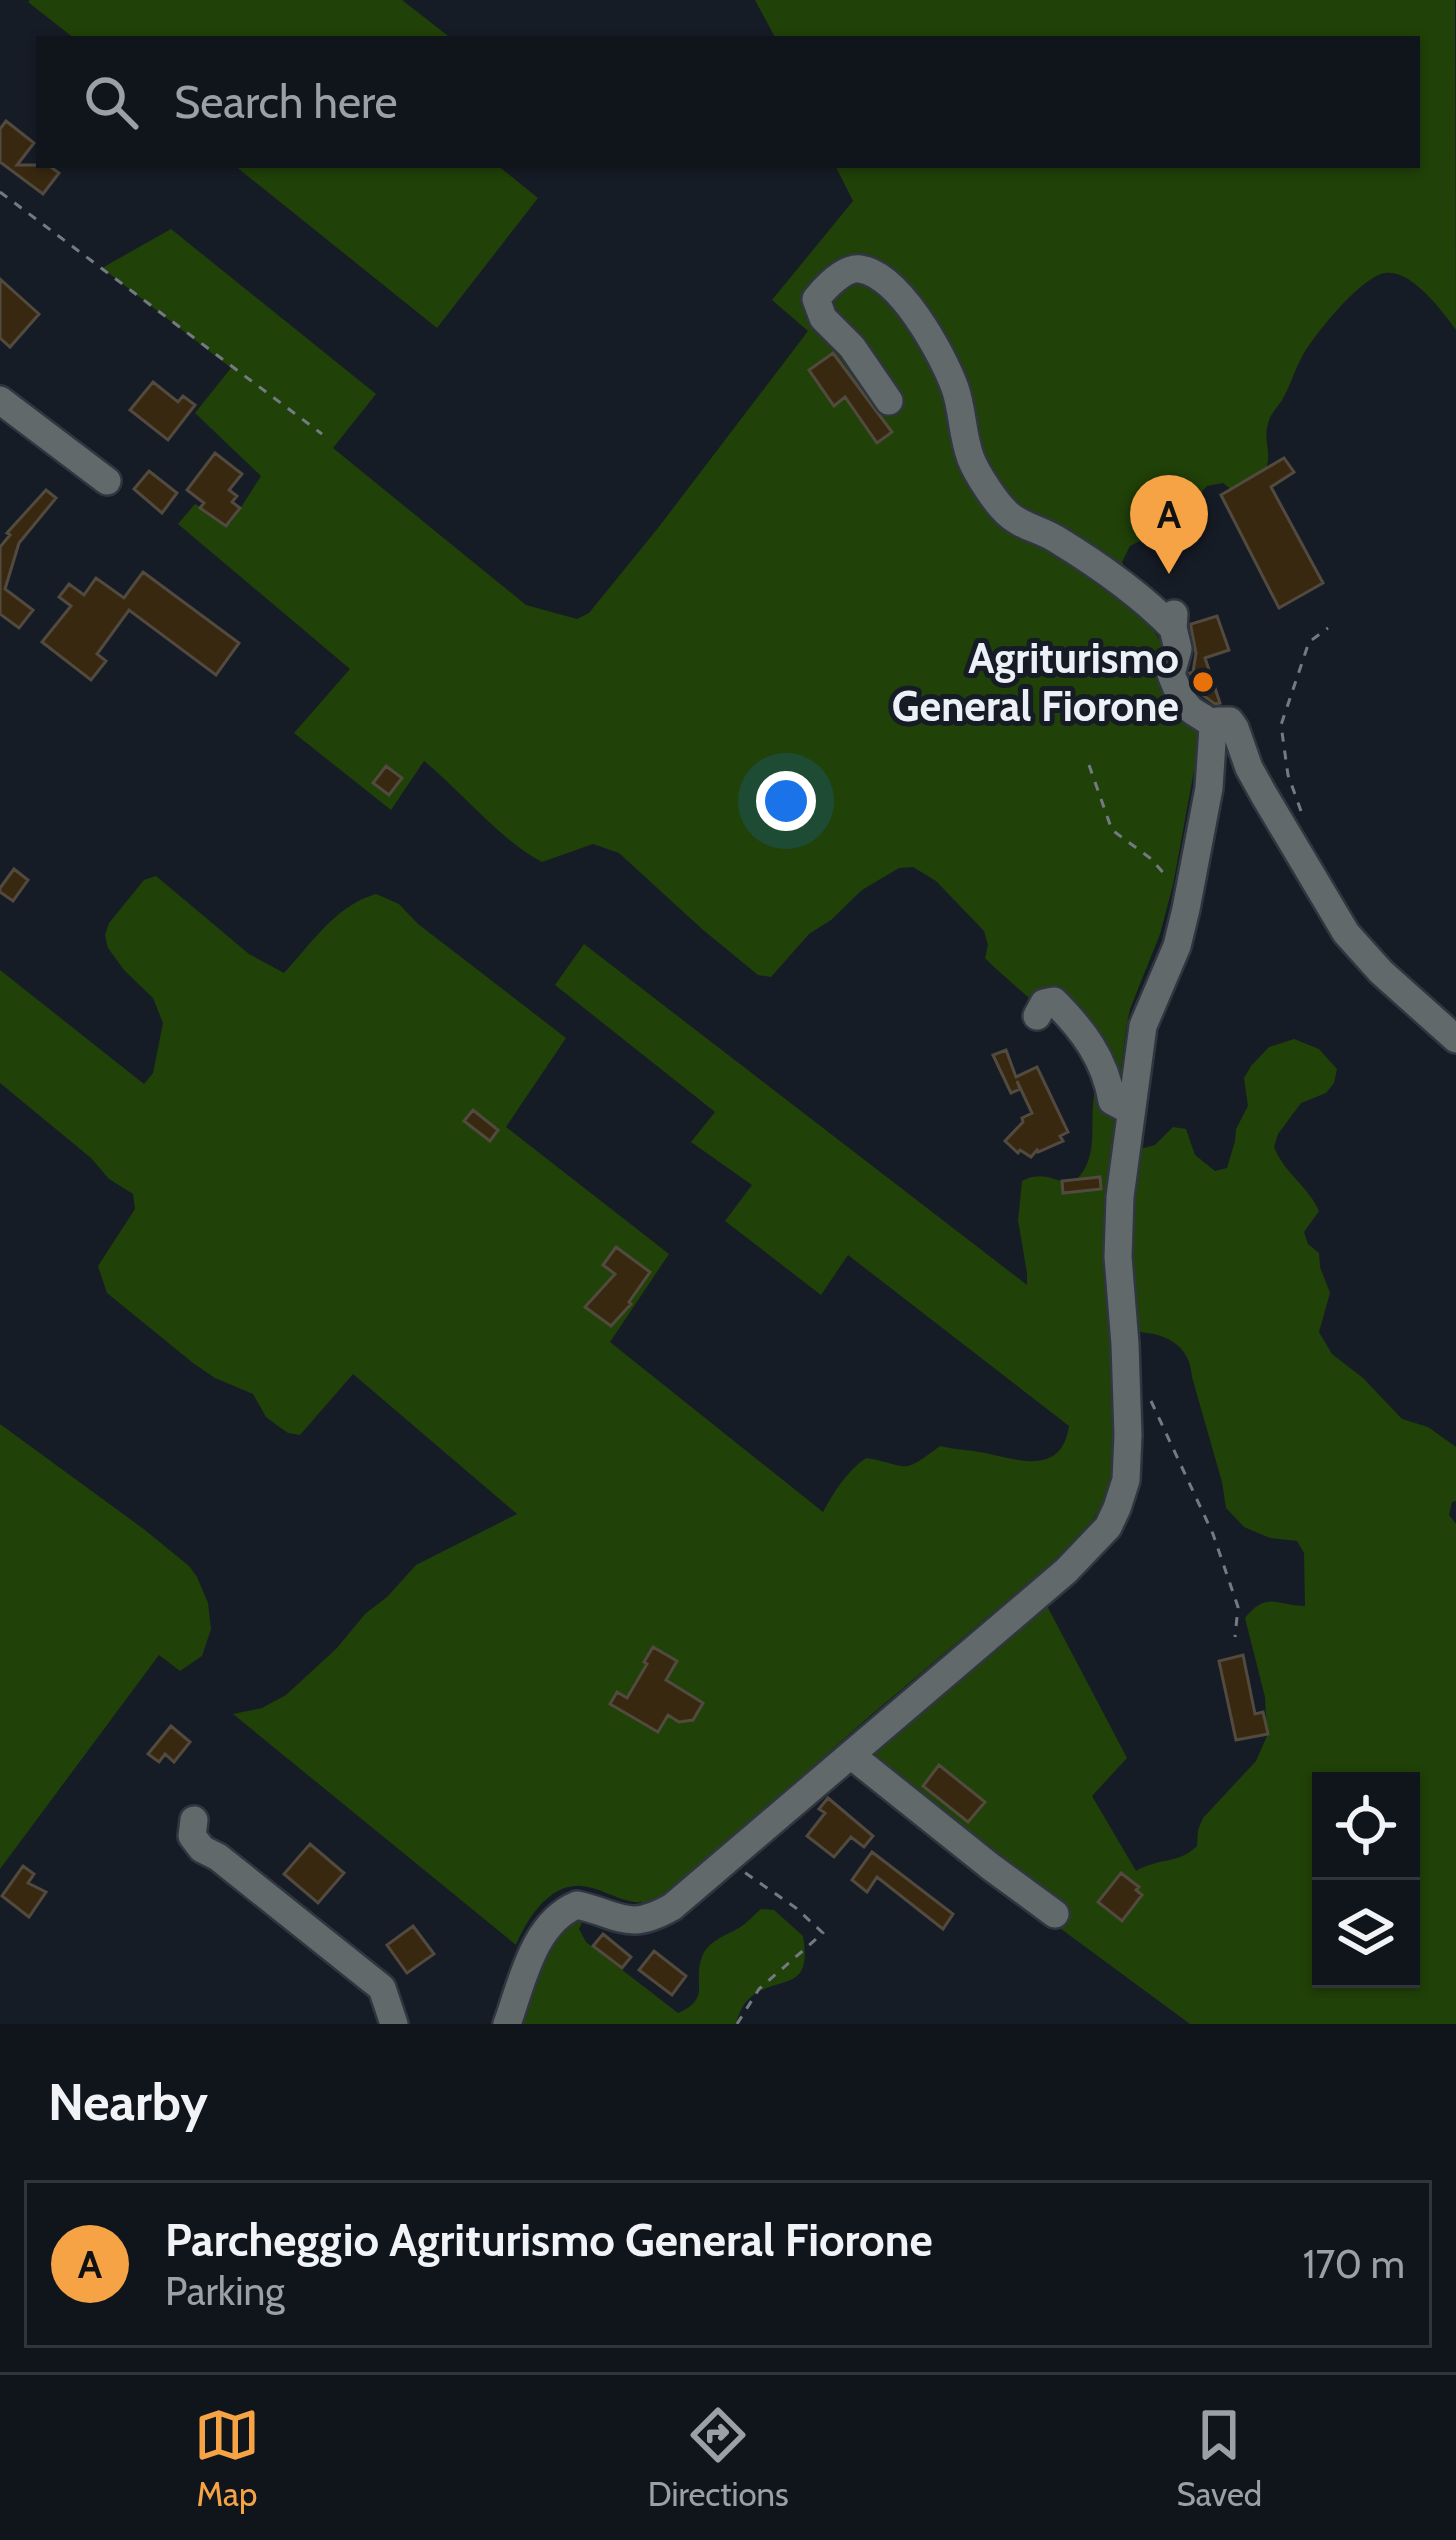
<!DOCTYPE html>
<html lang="en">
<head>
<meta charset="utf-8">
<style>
	body { margin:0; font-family:Cabin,sans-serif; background:#191e25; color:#f1f3f6 }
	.controls { position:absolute; right:36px; bottom:36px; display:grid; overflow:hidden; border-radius:0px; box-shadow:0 3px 9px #0004 }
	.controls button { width:108px; height:108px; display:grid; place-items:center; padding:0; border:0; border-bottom:3px solid #30343b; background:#10151c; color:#f1f3f6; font:60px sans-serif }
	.you { position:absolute; left:786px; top:801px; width:42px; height:42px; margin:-30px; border:9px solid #fff; border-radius:50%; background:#1a73e8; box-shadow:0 0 0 18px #1a73e833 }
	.badge { display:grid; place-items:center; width:78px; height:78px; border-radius:50%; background:#f5a345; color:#111; font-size:39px; font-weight:700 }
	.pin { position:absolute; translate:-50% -99px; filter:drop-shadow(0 3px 6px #0008) }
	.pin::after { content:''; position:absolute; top:63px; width:42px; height:36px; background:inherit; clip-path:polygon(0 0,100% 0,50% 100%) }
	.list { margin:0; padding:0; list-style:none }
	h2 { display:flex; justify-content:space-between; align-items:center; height:156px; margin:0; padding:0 48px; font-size:51px }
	h2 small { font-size:39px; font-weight:400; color:#9c9fa3 }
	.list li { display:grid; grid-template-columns:78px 1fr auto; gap:36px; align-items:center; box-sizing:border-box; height:168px; margin:0 24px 24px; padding:0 24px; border:3px solid #30343b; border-radius:0px }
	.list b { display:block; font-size:45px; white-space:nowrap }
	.list p { margin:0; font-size:39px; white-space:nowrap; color:#9c9fa3 }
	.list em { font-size:39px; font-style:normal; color:#9c9fa3 }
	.icon { flex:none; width:66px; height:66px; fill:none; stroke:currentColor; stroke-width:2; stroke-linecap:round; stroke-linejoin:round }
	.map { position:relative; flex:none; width:1456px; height:2024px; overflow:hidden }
	.search { position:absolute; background:#10151c; box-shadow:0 3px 9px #0004; left:36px; right:36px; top:36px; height:132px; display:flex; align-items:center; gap:30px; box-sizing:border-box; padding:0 42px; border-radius:0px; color:#9c9fa3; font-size:45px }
	.sheet { height:348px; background:#10151c }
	nav { display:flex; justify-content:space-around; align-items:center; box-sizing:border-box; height:168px; border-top:3px solid #30343b; background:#10151c; font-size:33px; color:#9c9fa3 }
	nav a { display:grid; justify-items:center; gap:6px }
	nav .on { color:#f5a345 }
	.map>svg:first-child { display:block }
	.green { fill:#204108; fill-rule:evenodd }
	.building { fill:#382810; stroke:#524a3f; stroke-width:3 }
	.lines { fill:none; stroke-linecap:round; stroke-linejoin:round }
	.minor-casing { stroke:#30363f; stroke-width:32 }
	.path { stroke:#747a82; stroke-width:3; stroke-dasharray:9 9; stroke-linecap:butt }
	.minor { stroke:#62696a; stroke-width:27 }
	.food-dot { fill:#e8710a; stroke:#161c26; stroke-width:4.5 }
	.labels { text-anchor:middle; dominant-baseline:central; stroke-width:10; stroke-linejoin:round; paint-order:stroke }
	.poi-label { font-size:42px; font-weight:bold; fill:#ecf1f7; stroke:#161c26; text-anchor:end }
</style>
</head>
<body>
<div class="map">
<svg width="1456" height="2024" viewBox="0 0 1456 2024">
	<rect width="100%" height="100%" fill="#161c26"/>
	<path class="green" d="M30 0H402L452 39H75L28 2Z
		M755 0H1455L1456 330C1442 311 1412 270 1386 273 1362 275 1313 336 1302 357 1294 371 1290 387 1282 400 1277 408 1270 414 1268 424 1265 433 1267 442 1268 452 1270 472 1257 486 1246 501L1223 483 1207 486 1173 524 1130 546 1122 562 1146 604 1155 633 1164 646 1200 724 1198 749 1173 885 1160 934 1130 1009 1126 1029 1105 1198 1104 1228 1116 1382V1449L1112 1484 1106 1500 1092 1521 1055 1560 870 1716 686 1878C674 1887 661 1900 646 1902 623 1905 604 1888 582 1886 549 1883 527 1919 516 1945L233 1714 262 1708 286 1695 337 1648 365 1614 387 1597 416 1565 517 1514 353 1374 300 1435 288 1433 278 1426 266 1417 253 1394 215 1378 193 1363 107 1293 98 1266 135 1209 133 1194 109 1179 91 1158 0 1083V970L144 1084 153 1073 163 1023 153 998 124 970 108 948 105 935 109 923 144 880 156 876 249 954 284 973C311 944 336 905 376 894L399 904 418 924 566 1038 506 1127 669 1254 610 1342 823 1512C834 1492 846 1472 866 1458 910 1465 899 1477 940 1446 956 1450 974 1450 990 1454 1024 1462 1062 1473 1069 1426L848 1255 821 1295 725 1221 752 1185 691 1142 715 1112 555 985 584 944 1027 1285V1273L1018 1220 1022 1181C1041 1171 1052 1179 1071 1184 1101 1162 1089 1126 1094 1095 1097 1081 1097 1071 1095 1056L994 967 985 958 988 945 984 931 936 881 913 867 899 868 862 890 831 920 809 934 771 977 758 975 702 929 619 853 593 844 542 862C502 842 460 790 424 761L391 810 294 733 350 669 178 524 195 504 231 523 261 476 195 413 231 368 102 268 171 229 376 394 333 448 526 605 577 619 589 613 658 528 808 331 772 300 853 201 835 165H1417V39H776Z
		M234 165H497L538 198 437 328Z
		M1294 1039 1319 1049 1337 1069 1334 1083 1326 1093 1301 1103 1278 1134 1274 1147C1285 1174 1308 1186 1319 1211L1304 1232 1308 1244 1319 1253 1320 1267 1330 1293 1319 1332 1332 1354 1363 1378 1402 1419 1428 1427 1456 1447V1501L1452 1502 1449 1515 1456 1524V2024H1190L996 1881 864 1754 1045 1602 1127 1758 1092 1796 1136 1871C1157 1858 1179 1864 1197 1846L1198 1830 1203 1818 1256 1761 1267 1736 1265 1697 1245 1618C1267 1590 1278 1606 1305 1606L1304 1553 1297 1541 1270 1538 1244 1527 1226 1508 1222 1482 1192 1377C1190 1345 1166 1333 1137 1332L1130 1227 1136 1150 1155 1145 1173 1127 1186 1129 1195 1155 1215 1171 1227 1168 1235 1141 1236 1129 1248 1106 1244 1078 1251 1066 1269 1047ZM1321 1781H1411V1979H1321Z
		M0 1424 145 1530 189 1566 197 1577 208 1603 211 1629 202 1656 180 1671 159 1655 0 1869Z
		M761 1909 774 1910 803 1936C813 1994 779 1974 751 1997 742 2004 739 2014 736 2024H514L559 1922 586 1914 579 1929 586 1942 678 2013C712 1998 692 1983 702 1957 707 1942 726 1935 739 1928 747 1923 754 1915 761 1909Z"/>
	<path class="building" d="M6 121 34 143 17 165H48L59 173 43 194 0 162V129Z
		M0 279 39 314 10 347 0 338Z
		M833 353 892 432 877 443 845 397 834 406 809 370Z
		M153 382 178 402 183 396 195 405 168 440 130 410Z
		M215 453 242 474 229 490 237 496 232 502 240 508 226 526 200 508 204 503 187 490Z
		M1284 458 1294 472 1271 487 1323 583 1279 608 1221 495Z
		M149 471 177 493 162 513 134 489Z
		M46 490 56 498 19 543 5 589 33 610 19 628 0 614V547L10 535 7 533Z
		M143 572 239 643 216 675 129 610 97 654 106 661 91 680 42 642 71 606 59 597 69 584 84 595 96 578 124 598Z
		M1217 616 1229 650 1205 658 1220 703 1215 704 1201 694 1190 673 1193 672 1196 653 1191 627V624Z
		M386 766 402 778 389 795 373 783Z
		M14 869 28 880 13 901 0 892V888Z
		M1006 1050 1016 1077 1037 1067 1068 1132 1060 1136 1063 1141 1038 1152 1037 1150 1031 1157 1020 1150 1018 1153 1005 1141 1023 1122 1022 1118 1032 1113 1017 1081 1020 1089 1011 1093 993 1055Z
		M473 1110 498 1130 490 1141 464 1121Z
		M1100 1177 1101 1189 1063 1193 1062 1181Z
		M616 1247 650 1272 629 1302 631 1304 611 1326 585 1307 615 1274 603 1265Z
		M653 1647 677 1661 666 1680 703 1703 693 1720 679 1722 668 1715 658 1732 610 1704 617 1692 627 1698 647 1664 644 1662Z
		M1243 1655 1255 1714 1263 1712 1268 1734 1236 1740 1219 1661Z
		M171 1726 190 1742 174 1762 165 1754 159 1762 148 1754Z
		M939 1765 985 1802 968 1822 923 1786Z
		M828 1798 873 1836 864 1847 851 1837 834 1857 807 1836 825 1813 819 1809Z
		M310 1844 344 1873 318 1903 284 1874Z
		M872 1852 953 1914 943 1929 877 1877 867 1892 852 1880Z
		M23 1866 34 1874 28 1883 46 1892 29 1917 2 1896Z
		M1121 1873 1139 1887 1136 1890 1142 1895 1122 1921 1098 1902Z
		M413 1926 434 1954 407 1973 387 1945Z
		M603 1934 631 1957 622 1968 593 1946Z
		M654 1951 686 1976 672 1995 639 1970Z"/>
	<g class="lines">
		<g class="minor-casing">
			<path id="minor" d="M0 400 107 481
				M889 401 852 347 823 318 816 299C825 288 844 267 860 269 899 274 942 353 955 388 963 411 962 436 971 459 977 474 995 502 1007 513 1020 526 1040 529 1056 539 1097 564 1139 593 1173 628
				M1174 614 1173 628 1178 649 1171 674C1176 686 1180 699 1190 709 1199 717 1206 716 1213 727
				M1037 1016 1044 1003 1054 1001C1083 1030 1105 1059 1112 1101L1131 1111
				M851 1755 991 1867 1055 1914
				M194 1820 192 1836 202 1849 218 1857 382 1988 394 2024
				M507 2024C522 1983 533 1923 577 1905 621 1915 628 1932 672 1907L1066 1571 1108 1527 1117 1508 1126 1480 1128 1435 1125 1344 1118 1257 1120 1197 1143 1026 1177 946 1186 909 1209 788 1213 727 1218 721H1230L1235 728 1249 768 1264 795 1346 933 1381 972 1456 1039"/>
		</g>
		<path class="path" d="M0 192 322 434
			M1089 765 1112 830 1150 858 1168 878
			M1301 811 1288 775 1281 725 1309 642 1328 628
			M1151 1401 1213 1534 1238 1607 1235 1637
			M737 2024 759 1989 823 1933 796 1908 744 1872"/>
		<use href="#minor" class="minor"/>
	</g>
	<circle class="food-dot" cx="1203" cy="682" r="12"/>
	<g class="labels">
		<g class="poi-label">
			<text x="1179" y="658">Agriturismo<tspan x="1179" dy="48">General Fiorone</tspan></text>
		</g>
	</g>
</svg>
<div class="controls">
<button><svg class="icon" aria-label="locate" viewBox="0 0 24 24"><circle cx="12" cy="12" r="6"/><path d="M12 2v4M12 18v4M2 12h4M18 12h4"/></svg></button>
<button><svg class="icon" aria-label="layers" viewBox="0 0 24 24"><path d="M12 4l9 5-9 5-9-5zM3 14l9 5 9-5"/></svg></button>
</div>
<div class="you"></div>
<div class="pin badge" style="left:1169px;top:574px">A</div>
<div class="search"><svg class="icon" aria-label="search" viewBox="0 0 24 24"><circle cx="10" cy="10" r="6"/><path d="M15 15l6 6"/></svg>Search here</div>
</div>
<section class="sheet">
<h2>Nearby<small></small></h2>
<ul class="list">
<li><span class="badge">A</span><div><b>Parcheggio Agriturismo General Fiorone</b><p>Parking</p></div><em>170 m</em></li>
</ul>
</section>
<nav>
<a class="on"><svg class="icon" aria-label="map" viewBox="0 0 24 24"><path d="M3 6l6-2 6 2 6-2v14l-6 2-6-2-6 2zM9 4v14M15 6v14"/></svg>Map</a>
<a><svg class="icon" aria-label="directions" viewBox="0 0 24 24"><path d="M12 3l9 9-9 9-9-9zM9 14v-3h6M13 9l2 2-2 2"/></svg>Directions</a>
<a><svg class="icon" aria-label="saved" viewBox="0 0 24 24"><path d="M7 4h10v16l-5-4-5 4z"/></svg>Saved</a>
</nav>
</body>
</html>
